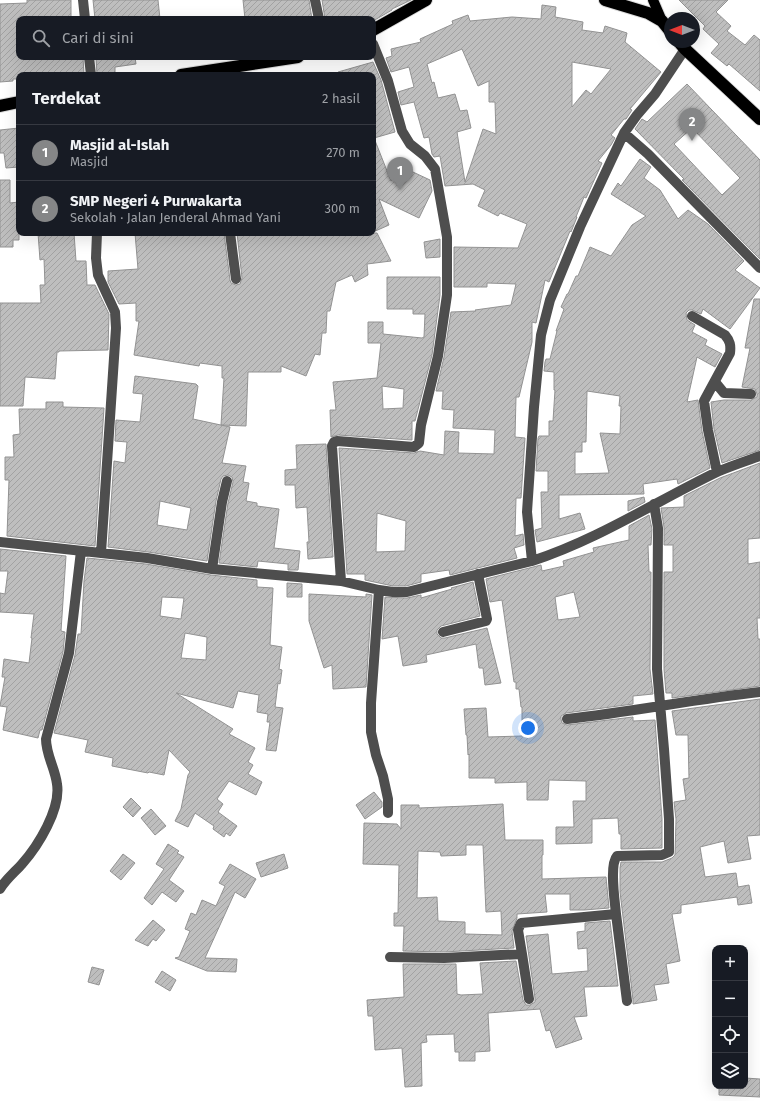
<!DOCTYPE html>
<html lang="id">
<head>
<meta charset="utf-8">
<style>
	body { margin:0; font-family:"Fira Sans",sans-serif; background:#20242c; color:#f1f3f6 }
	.controls { position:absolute; right:12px; bottom:12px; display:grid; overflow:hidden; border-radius:8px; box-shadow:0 4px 16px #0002 }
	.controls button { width:36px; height:36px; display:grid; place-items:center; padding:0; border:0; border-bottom:1px solid #363941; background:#171b24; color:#f1f3f6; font:20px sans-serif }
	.compass { position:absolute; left:664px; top:12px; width:36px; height:36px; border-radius:50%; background:#171b24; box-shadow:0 4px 16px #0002; rotate:270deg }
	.you { position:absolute; left:528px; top:728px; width:14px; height:14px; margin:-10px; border:3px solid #fff; border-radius:50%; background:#1a73e8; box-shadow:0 0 0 6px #1a73e833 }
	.badge { display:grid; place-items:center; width:26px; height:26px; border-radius:50%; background:#858687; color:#fff; font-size:13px; font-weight:700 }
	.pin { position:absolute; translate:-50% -33px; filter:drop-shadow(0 1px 2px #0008) }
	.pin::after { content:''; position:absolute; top:21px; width:14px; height:12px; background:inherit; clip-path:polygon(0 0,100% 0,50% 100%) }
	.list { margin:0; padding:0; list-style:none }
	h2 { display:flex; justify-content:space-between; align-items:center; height:52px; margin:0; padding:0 16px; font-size:17px }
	h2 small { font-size:13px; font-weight:400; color:#9ea1a6 }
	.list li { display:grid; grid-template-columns:26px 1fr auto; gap:12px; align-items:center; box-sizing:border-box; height:56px; padding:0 16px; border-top:1px solid #363941 }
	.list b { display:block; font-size:15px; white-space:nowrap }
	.list p { margin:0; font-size:13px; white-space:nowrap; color:#9ea1a6 }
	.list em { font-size:13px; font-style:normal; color:#9ea1a6 }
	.icon { flex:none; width:22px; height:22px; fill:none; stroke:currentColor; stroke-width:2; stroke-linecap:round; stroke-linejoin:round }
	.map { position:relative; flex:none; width:760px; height:1101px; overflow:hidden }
	.search { position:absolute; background:#171b24; box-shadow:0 4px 16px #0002; left:16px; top:16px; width:360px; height:44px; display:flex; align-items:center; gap:10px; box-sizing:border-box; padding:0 14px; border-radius:8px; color:#9ea1a6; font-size:15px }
	.panel { position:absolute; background:#171b24; box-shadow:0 4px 16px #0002; left:16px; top:72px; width:360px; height:164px; border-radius:8px }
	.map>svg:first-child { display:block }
	.building { fill:url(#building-hatch); stroke:#929292; fill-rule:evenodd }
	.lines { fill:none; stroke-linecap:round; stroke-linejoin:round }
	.major-casing { stroke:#dbdbdb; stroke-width:12 }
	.highway-casing { stroke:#dbdbdb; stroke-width:14 }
	.minor { stroke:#4e4e4e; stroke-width:10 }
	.major { stroke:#000; stroke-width:10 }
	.highway { stroke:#000; stroke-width:12 }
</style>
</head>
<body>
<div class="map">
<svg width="760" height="1101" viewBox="0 0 760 1101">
	<defs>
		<pattern id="building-hatch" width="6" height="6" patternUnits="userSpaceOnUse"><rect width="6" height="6" fill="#bebebe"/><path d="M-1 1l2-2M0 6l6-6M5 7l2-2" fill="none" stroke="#a2a2a2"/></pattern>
	</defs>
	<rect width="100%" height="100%" fill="#fff"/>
	<path class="building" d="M27 0H71V19H19V57H83L84 75H19V79H13V81L0 82V4L27 3Z
		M93 0H158L160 19H95Z
		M243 0H309L312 19H245Z
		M322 0H411L392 9V10L373 21V19H325Z
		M679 0H728L716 12 731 26 727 31 745 45 754 35 760 40V91L729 64 727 66 711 53 719 44 703 29 705 26Z
		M542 5 556 7 555 17 583 22 582 30 603 33 605 26 627 33 625 42 661 72 630 109 632 110 626 119H624L611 135 615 138 611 145 598 161 602 163 586 198 584 197 576 217H577L571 232 570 231 549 282 545 280 536 323 532 322V342L519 397H516L515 437 525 438 521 498H516L515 536 523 534 524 545 514 548 517 558 450 575 449 570 421 574V582L406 586H393L365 580V574H347L339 448 414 453 420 451 444 455 445 431 459 432 458 453 494 454 495 430 453 428 454 410 442 409 443 391H436L444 357 451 312 476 311 475 310 511 305 516 284 487 283V287H454V247L518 248 527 224 500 213 498 216 478 206 485 190 473 184 445 186 440 156 434 157 432 154 429 137 424 138 414 102 401 105 398 92 414 87 409 67 391 72 386 58 392 56 391 49 421 42 420 39 453 24 452 21 468 15 470 21 512 17 541 19ZM462 49 478 86 489 81V102H495L496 134 483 129 465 182 457 132 471 128 467 110 460 111 455 94 438 98 434 82 432 83 427 64ZM572 62 611 69 591 94 586 90 572 107ZM377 513 406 521 405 551 376 552Z
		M96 57H135L136 64 115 67V75H97Z
		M373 62 381 80 395 132 374 138 391 181 398 165 430 180 432 191 419 218 379 199 389 225 373 232V75H338V72Z
		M687 84 760 160V259L682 180 684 179 635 129 642 119 647 122ZM692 128 740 178 722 195 674 144Z
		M19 128V167L6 168 4 153H0V130Z
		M640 159 651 167 644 178 660 190 678 219 688 210 708 224 744 261 735 270 760 288 730 329 703 309 701 314 692 310H689L686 313 687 320 695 325 692 332 707 340 705 345 722 354 715 367 697 357 687 402 698 400 702 431 710 468 678 484 677 479 643 484 644 494 559 495V519L580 513 585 529 537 542 535 530 542 528 541 492H548V471H536L538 438 539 436H549V421H553L555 390H554V372L544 371 545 362 546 359H550L557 331H556L564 309 561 307 567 294H568L576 276H578L590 247 611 256 632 225 646 216 611 194 618 183 621 186ZM587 391 620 396 619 406H621L620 434 600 433 609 473 575 474V452H582V442H586Z
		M0 180H10V203L19 202V240H13V247H0Z
		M38 233H74L76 261H86L87 285H95L109 314 108 350 59 351V352H57L55 379 25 377 23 406H0V303H41L40 285H45L44 259 40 260Z
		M135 233H224L230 280 231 283 236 285 240 284 242 278 237 233H377L391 261 367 264 368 275 355 282 352 275 336 282 330 311H327L326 333H322L320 355 315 354 306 376 281 366V372H248L246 426 221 425 224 378H222V366L200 363 199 366 134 355 139 321H136V303L119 304 108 282V271L138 269Z
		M440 239V257L426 258 424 242Z
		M387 277H440V295L432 355 415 421H412V440L338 435 331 437 330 410H336L333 382 377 378 381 343H368V322H383V334L422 338 424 337 425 314H413V309H387ZM382 386 404 389 403 408 383 409Z
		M754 299H760V450L722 463 714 429 711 402 724 400H751L757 397V394L755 389 742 387 750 348H745Z
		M135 376 196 384 198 386 193 419 230 427 222 463 246 466 243 482 249 483 246 501 257 503V506L279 509 274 548 300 551 298 570H288V564L258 561 257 567 219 563 228 503 233 482 232 477 228 475 223 476 221 479 216 501 207 561 148 552 108 547 114 461 125 463 127 442 115 441 116 420 140 422 143 394 133 393ZM160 501 191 508 187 530 157 525Z
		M46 402H63V407L104 408 95 546 7 536 9 480H5V457H14L13 435 20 434 19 409H46Z
		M326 444 333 557 308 559 307 542H309L307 507 296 508 295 485H285V470L297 469 296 445Z
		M760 463V538L748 539V564L760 562V618H757L758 639H760V686L672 698V693H666L664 669V572H673V545H664V527L661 508 684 507V496L720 478Z
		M644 497 645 502 628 511V501Z
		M649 515 652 529 651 545H648L649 572H651L650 669 653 694 633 696V704L566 713 561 716V719L562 723 567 725 633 717V721L655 720 662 819V848L621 849V834H619L618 818 592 819V843L556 844V827H574L573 801H586V781L549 780 548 800H527V782L495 783V778H469V754L468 755 467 735H466L464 709 486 708 488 737 522 736V707H521L519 689H516V682H514L502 600 490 602 486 579 541 565 542 571 564 566 563 561 594 552 593 548 629 540V526ZM574 592 580 617 558 620 555 597Z
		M0 549 66 556 61 631 65 632 63 652 42 730H40L38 738 3 730 7 707 0 706 5 677H2L4 659 29 663 32 638H31L34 614 0 612V593L5 594 8 571H0Z
		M87 558 146 564 211 575 257 580V587L273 588 270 645 282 647 279 669 282 670 280 684 278 683 275 707 283 708 276 751 266 750 270 722H267L268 714 257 712 259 695 238 691 233 708 176 693 233 729 229 734 255 748 248 762 253 765 248 774 262 782 256 795 229 781 217 799 223 804 218 812 237 826 230 836 226 833 224 837 213 829 214 826 195 813 188 827 175 821 181 809 188 775 190 772 169 750 164 775 149 772 148 773 112 766 113 758 85 752 88 740 54 733 75 655 78 634H81L84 581ZM162 597 184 598 181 619 160 616ZM185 633 207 637 206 660 181 658Z
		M473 582 480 616 441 626 437 630V634L441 638H445L487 628 501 683 485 685 483 668H479L476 644 426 655 427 662 403 666 398 636 382 639 385 597 407 598 421 595V598L452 589 451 588Z
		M287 583 302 584V597H287Z
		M309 594 366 597V594L372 595 366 687 333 689 332 665 324 668 309 621Z
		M760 699V835L747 836 751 859 728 863 724 841 700 847 705 877 736 873 738 887 749 885 752 903 738 905 737 897 681 905V913L672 914 680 961 666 964 669 983 654 985 657 1000 633 1004V1000L620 892V868L621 862H662L672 858 675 855 676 819 674 802 686 800 683 779 689 778 688 735H676L672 711Z
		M374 792 382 802V807L365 819 356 805Z
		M131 798 141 808 133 817 123 807Z
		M503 804 505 840H543V855H542V879L606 877 609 908 584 910H570V894H545L547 912 517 914V918L512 931 514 948 444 952 403 951 404 926H394V913H398L399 865 363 864 364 823 397 824 401 829V805H419V808L467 806ZM466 845H483L486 912 501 911 502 935 465 934V922L438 921 437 897 417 898 418 851 440 852 441 856 466 855Z
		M151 809 166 826 155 835 141 818Z
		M168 844 179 851 177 853 184 857 169 880 184 891 176 902 162 892 152 905 144 898 164 869 156 864Z
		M123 854 135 863 121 880 110 871Z
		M284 854 288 868 261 877 256 863Z
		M230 864 256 879 245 898 235 892 205 958 237 959 236 972 207 971 175 958 179 957 190 931 185 929 191 913 196 915 202 900 216 906 225 886 219 883Z
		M153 920 165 930 156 941 153 939 148 946 135 940Z
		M610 921 618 986 584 987 587 1016 574 1017 582 1039 556 1048 550 1030 546 1031 540 1009 488 1013 490 1051 475 1052V1061H459V1052H455L454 1034 426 1035 427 1042 421 1043 422 1086 405 1087 402 1048 375 1050 373 1016H368L367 1000 404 997 403 964H456L457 994 461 995 483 994 480 963 516 961 523 1000 526 1005H530L535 1002V998L526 936 548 934 552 974 588 971 587 948 578 949 577 932 585 931V923Z
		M92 967 104 970 99 985 88 982Z
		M162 971 176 980 170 991 155 982Z
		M745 1078 760 1079V1097L719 1095V1086H745Z"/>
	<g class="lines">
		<g class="major-casing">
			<path id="major" d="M653 0 662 21"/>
		</g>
		<g class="highway-casing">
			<path id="highway" d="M605 0 648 13 662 21 670 31
				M373 30 426 0
				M679 42 685 49 760 119
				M181 75 298 57
				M0 106 19 102"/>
		</g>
		<path class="minor" d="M83 0 85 19
			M315 0 319 19
			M89 57 91 75
			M624 133 648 154 760 268
			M97 233 96 258 98 275 115 312 116 328 101 553
			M230 233 236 279
			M692 316 725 335C730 341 731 345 730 353L704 401 708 430 717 472
			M715 382 724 393 751 394
			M0 542 147 558 212 569 341 581 379 590 393 592H407L532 561C597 540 655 502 717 472 731 466 746 461 760 456
			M532 561 527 512 534 407 541 335 550 300 580 227 624 133 637 115 655 94 685 49
			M212 569 222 502 227 481
			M341 581 332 446 334 442 337 441 414 447 419 443 421 425 438 356 447 295V237L435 169 425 156 410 144 402 131 388 81 373 44
			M379 590 371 703V732L376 755 383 776 388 799V813
			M443 632 486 621 487 619 478 574
			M567 719C632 712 695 699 760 692
			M0 889C6 879 15 872 22 864 38 846 61 809 57 784 55 768 46 755 46 739L69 653 81 551
			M616 914 627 1001
			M522 954 529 999
			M390 957 444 958 522 954 518 930 521 923 616 914C615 902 609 865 617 856L662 855 669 852V819L664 749 657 669 658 528 654 504"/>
		<use href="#major" class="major"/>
		<use href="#highway" class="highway"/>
	</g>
</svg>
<div class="controls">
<button>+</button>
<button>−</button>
<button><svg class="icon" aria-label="locate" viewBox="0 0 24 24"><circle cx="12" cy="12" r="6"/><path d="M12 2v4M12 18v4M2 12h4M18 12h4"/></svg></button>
<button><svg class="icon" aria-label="layers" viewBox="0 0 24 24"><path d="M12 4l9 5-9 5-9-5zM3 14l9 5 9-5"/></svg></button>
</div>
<svg class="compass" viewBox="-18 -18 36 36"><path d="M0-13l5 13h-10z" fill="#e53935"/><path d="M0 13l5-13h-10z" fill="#9ea1a6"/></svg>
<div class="you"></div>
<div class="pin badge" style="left:400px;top:190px">1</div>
<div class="pin badge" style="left:692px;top:141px">2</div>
<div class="search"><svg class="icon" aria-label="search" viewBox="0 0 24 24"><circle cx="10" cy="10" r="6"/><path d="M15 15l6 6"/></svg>Cari di sini</div>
<section class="panel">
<h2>Terdekat<small>2 hasil</small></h2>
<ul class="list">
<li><span class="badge">1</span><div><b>Masjid al-Islah</b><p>Masjid</p></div><em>270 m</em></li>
<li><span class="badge">2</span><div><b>SMP Negeri 4 Purwakarta</b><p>Sekolah · Jalan Jenderal Ahmad Yani</p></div><em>300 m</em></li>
</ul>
</section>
</div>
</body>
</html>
